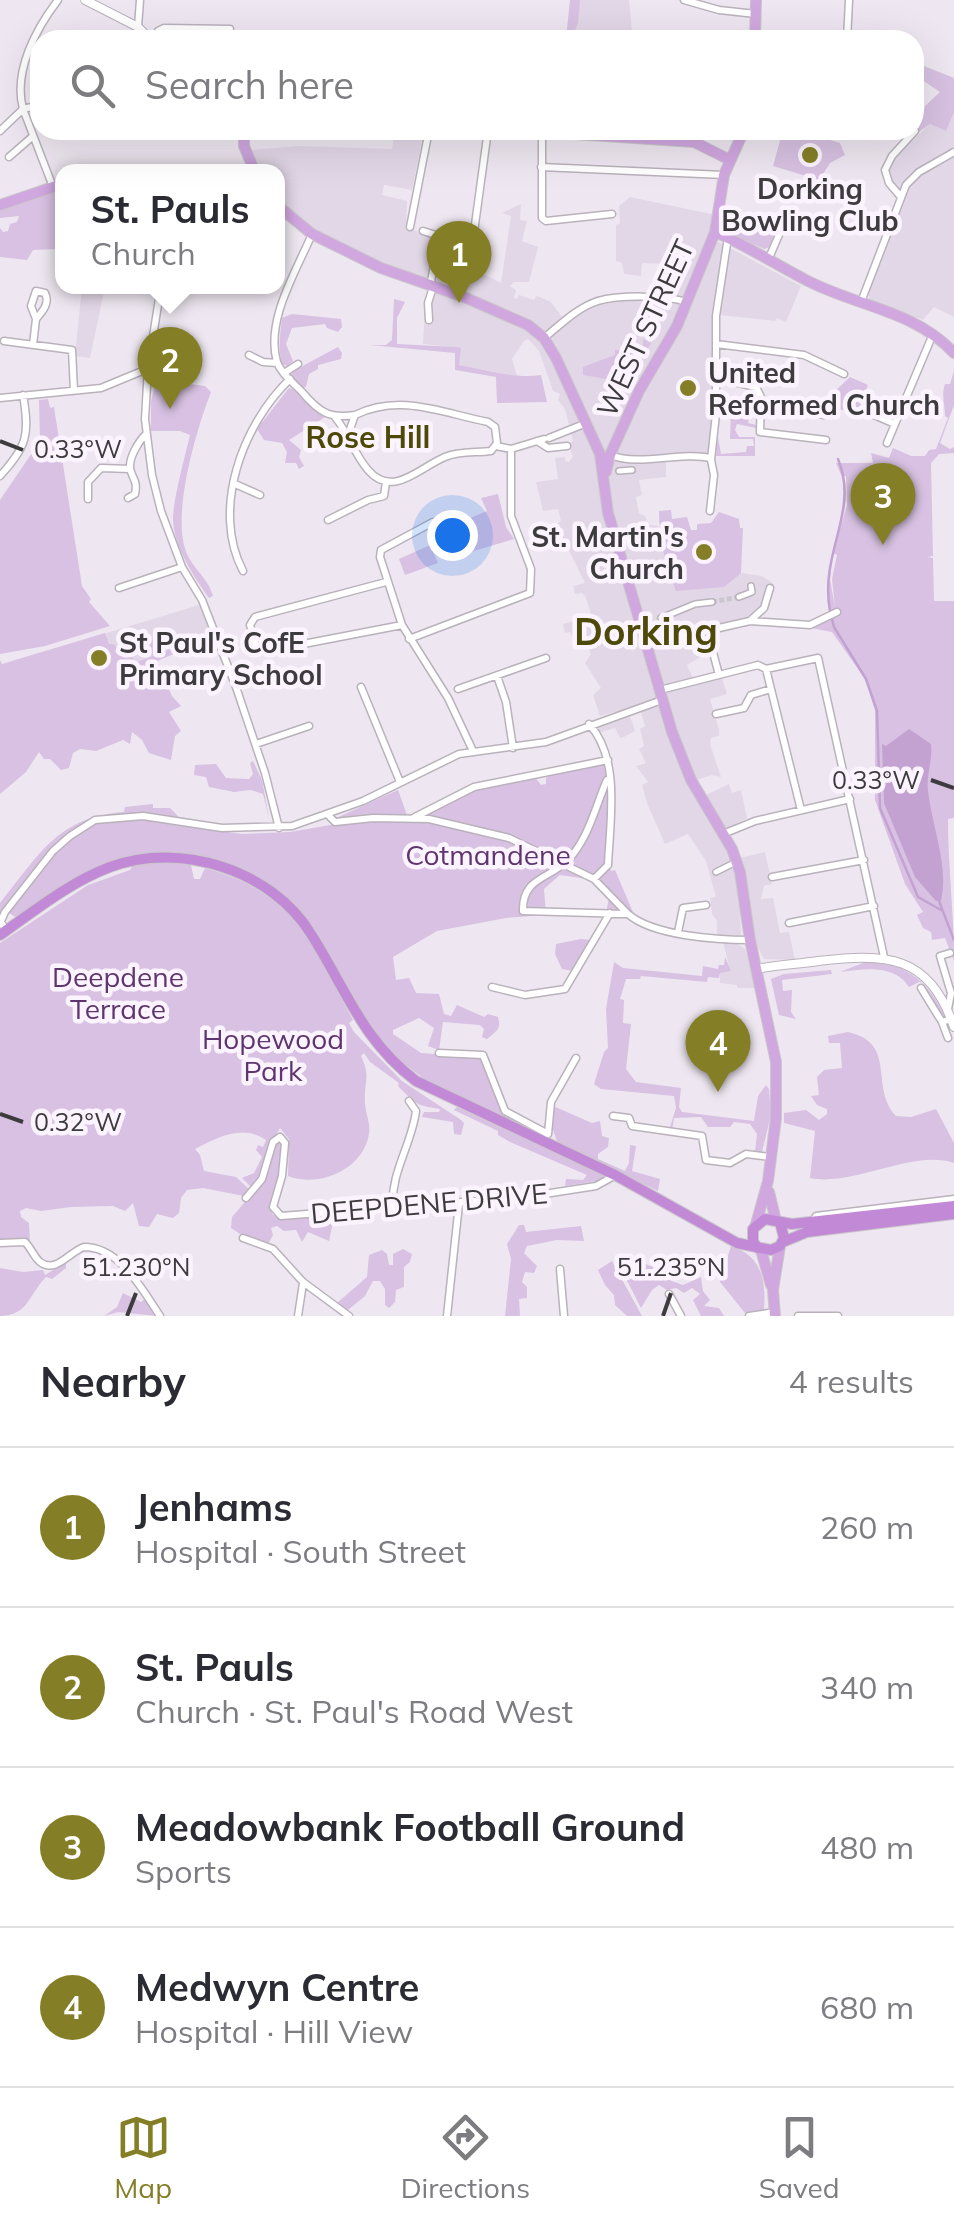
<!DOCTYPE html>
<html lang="en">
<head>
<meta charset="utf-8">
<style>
	body { margin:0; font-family:Mulish,sans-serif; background:#f7f7f7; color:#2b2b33 }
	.you { position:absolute; left:452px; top:535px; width:35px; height:35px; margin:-25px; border:8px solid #fff; border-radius:50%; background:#1a73e8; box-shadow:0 0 0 15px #1a73e833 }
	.badge { display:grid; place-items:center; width:65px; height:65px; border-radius:50%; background:#847f26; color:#fff; font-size:32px; font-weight:700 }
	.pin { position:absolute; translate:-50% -82px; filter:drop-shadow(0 2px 5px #0008) }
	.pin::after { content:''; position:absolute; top:52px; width:35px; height:30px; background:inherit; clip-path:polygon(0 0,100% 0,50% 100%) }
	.popup { position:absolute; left:55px; top:164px; width:230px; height:130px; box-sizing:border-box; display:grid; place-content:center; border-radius:20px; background:#fff; filter:drop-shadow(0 2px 8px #0005); font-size:32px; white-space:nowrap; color:#7c7c81 }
	.popup b { font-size:38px; color:#2b2b33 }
	.popup::after { content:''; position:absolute; left:50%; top:100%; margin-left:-20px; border:20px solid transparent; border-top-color:#fff }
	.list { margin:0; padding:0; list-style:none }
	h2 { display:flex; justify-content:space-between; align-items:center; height:130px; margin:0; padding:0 40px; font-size:42px }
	h2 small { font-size:32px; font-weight:400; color:#7c7c81 }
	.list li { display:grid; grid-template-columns:65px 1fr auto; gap:30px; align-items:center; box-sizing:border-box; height:160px; padding:0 40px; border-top:2px solid #e1e1e2 }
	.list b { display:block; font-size:38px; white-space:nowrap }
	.list p { margin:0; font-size:32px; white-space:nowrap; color:#7c7c81 }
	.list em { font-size:32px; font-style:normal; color:#7c7c81 }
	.icon { flex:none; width:55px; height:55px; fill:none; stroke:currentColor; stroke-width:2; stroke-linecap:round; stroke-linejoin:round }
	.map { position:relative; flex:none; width:954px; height:1316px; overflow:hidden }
	.search { position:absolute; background:#fff; box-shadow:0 10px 40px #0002; left:30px; right:30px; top:30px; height:110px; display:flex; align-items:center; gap:25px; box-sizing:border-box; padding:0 35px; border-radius:30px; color:#7c7c81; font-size:38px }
	.sheet { height:770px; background:#fff }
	nav { display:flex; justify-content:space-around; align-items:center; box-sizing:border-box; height:140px; border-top:2px solid #e1e1e2; background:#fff; font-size:28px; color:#7c7c81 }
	nav a { display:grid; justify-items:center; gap:5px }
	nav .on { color:#847f26 }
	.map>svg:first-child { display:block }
	.built { fill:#e2d7e7 }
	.green { fill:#d8c1e2 }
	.water { fill:#c3a2d1 }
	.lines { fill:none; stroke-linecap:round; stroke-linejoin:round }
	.stream { stroke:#c3a2d1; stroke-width:2.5 }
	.pedestrian-tunnel { stroke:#cbc5cd; stroke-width:5; stroke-dasharray:5 2.5; stroke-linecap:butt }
	.pedestrian-casing { stroke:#b9b2bb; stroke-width:8 }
	.minor-casing { stroke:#b9b2bb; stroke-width:9 }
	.tertiary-casing { stroke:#b9b2bb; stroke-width:10 }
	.primary-casing { stroke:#c9c8c9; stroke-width:12 }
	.trunk-casing { stroke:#c9c8c9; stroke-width:12 }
	.pedestrian { stroke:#fff; stroke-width:5 }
	.minor { stroke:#fff; stroke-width:6 }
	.tertiary { stroke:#fff; stroke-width:8 }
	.primary { stroke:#d1a7e0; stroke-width:10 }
	.trunk { stroke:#c28ad6; stroke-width:10 }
	.ticks { fill:none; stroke:#3d3b3e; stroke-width:4 }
	.poi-dot { fill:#847f26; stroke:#fbf4fe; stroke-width:4 }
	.labels { text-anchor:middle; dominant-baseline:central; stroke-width:9; stroke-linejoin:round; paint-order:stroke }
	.poi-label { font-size:28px; font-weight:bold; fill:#3d3b3e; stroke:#fbf4fe; text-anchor:start }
	.street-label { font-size:28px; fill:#3d3b3e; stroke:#fbf4fe }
	.park-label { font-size:28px; fill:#5f356f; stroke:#fbf4fe }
	.neighbourhood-label { font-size:30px; font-weight:bold; fill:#4d4909; stroke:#fbf4fe }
	.district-label { font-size:38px; font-weight:bold; fill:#4d4909; stroke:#fbf4fe }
	.ticks-label { font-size:25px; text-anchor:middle; fill:#3d3b3e; stroke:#fbf4fe; stroke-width:9; stroke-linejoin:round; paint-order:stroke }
</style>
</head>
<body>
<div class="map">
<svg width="954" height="1316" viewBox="0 0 954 1316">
	<rect width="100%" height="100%" fill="#eee7f1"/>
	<path class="built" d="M570 0H629L632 31 707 40H568Z
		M954 114V317L934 307 923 320 870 300 868 293 901 200 894 197 898 187 890 179 888 169 891 161 930 124 946 130Z
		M395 130H424L412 190 384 185 382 195 407 201 406 227 432 238 433 255 455 259 501 283 511 216 502 213 521 204 520 220 527 221 522 241 538 247 529 282H514L510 286 516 290 514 298 517 299 519 295 534 300 536 296 540 297 551 302 562 317 596 296 669 294 671 264 642 263 641 276 624 274 622 263 616 261V225L620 223 619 206 630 197 716 215 711 238 801 286 786 322 777 318 775 321 719 315 711 455 666 458V477L639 480 642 495 636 497 639 513 645 516 647 520 642 524 658 526 661 549 724 584 741 573 762 576 774 584 763 615 750 625 705 637 706 646 702 656 687 665 696 685 722 678 727 694 710 699 719 730V736L711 738 710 744 721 777 712 775 693 781 664 696 629 713 635 731 624 737 620 738 615 728 599 733 595 727 617 715 614 712 600 716 593 695 601 688 585 663 591 654 581 633 572 637 570 632 565 633 563 624 588 617 591 613 585 596 582 593 575 594 573 586 585 583 556 524 561 521 558 509 543 511 536 482 558 479 555 458 565 457V461L569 462 573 456 567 444 573 441 565 409 558 400 560 394 553 391 539 351 528 339 524 341 512 359 517 376 458 365 460 348 423 344 425 309 431 283 390 269 293 220 278 199V172L261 171 252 150 299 146 392 149Z
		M82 287H105L90 358 75 356Z
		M199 605 213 639 157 660 167 686 34 655Z
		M659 703 733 864 739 888 741 935 717 936V921L712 914 710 898 716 897 706 861 688 834 665 844 647 803 642 785 648 782 636 766 646 763 639 749 644 746 640 729 645 726 640 710Z
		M729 784 732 793 741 790 747 818 725 829 702 797Z
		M765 852 772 884 764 886 761 899 773 898 780 933 789 932 795 960 764 959 757 946 740 858Z
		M723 942 736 943 745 949 756 988H737V985L720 983V972L730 970Z"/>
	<path class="green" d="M570 0H580L578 23 571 40H441L509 34 566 38Z
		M914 62 954 78V113L946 131 930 124 917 133 925 106 940 92 918 77 914 81Z
		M783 130H796L840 143 845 155 830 163 819 180 773 166Z
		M62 186V223L58 249 33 250 27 260 0 257V228L3 232 8 231 10 224 17 222 19 216 0 218V207Z
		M723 216 750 222 752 218 778 228 770 247 764 249C748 241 725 236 723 216Z
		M394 299 405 302 397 318V344L456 347 461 348 459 365C488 370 515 379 541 375L547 402 497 403 496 377 455 370V353L370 345H386L392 340Z
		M292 314 341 319 342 327 338 332 327 328 325 324 292 328 286 344 293 361 287 366 282 364C278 349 280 334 282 318Z
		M643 339 651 343 642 359 619 352 613 380 583 375V367L615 355V350L643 349Z
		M338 347 342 353 341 359 318 365V369L309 374 306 387 301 388 291 375 295 370Z
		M954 371V405L940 443 950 449 954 447V453L939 454 931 463 933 556 927 557 933 558 934 601H954V818L948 819C948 867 954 913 954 961L945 938 932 940 931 932 923 928 917 915 923 912 905 884 875 800V710L865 679 832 632 811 628 830 617 828 577 832 557 830 580 835 607 832 579 837 555 833 553 847 505 846 476 842 477 836 463H873L871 453 889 458 893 448 911 456H925L929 450 936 449 948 418 945 416C945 404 941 395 945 384H950Z
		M850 377 868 385 858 411 830 409 835 391Z
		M156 380 205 386 211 392C197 428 168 522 189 558 197 572 208 579 213 596L209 598C194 577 174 547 173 520 173 499 185 457 190 435L180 431H151V402Z
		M289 388C303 390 312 410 325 417L289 440 301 450 299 457 304 466 299 469 296 463H285L287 452 282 443 264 440 257 429Z
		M48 399 50 408 54 407 82 586 91 599 89 602 110 626 45 646 0 654V500L40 441 39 400Z
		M731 410 750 414 748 423 756 425V428L737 424 735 430 739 437H755V456H716L718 437 721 454 746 452 747 446H754L753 439H730Z
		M498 494 506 527 514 539 447 559 444 551 457 545 444 515 451 511 458 523 487 511 481 498Z
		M671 510 672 519 687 517 691 530H697V524L711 523 719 512 739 519 740 528H743L741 573 724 587 676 591C665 563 659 540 659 511Z
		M430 545 438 563 405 575 399 559Z
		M105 633 109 644H114L119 651 134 647 136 654 132 656 135 663 153 656 148 641 170 633 172 638 176 637 181 651 157 661 172 696 181 706 169 712 181 731 175 736 171 760 149 753 142 740 132 732 130 744 123 740 96 751 80 749 73 753 69 768 61 770 50 759H44L39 752 26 772 0 794V660L2 664Z
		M253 761 262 780 269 818 263 794 251 790 234 792 209 787 206 777 194 775 195 765 216 764 226 778 249 779 253 774 250 763Z
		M602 764 607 770V862L611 871 615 870 633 912 607 909 609 896 587 879 560 875 544 889 546 915 506 918 437 931 393 957 396 980 409 978 416 993 439 994 444 1014 451 1016 457 1005 484 1017 488 1014 498 1017C502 1030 495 1032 487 1039L482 1037 484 1029 480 1025 443 1022 439 1050 428 1046 434 1028 419 1018 393 1030V1034L421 1053 482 1058 506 1116 545 1137 434 1086 399 1060 365 1022 300 912 226 864 128 858 17 918 4 910 0 916V903C39 855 57 817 124 812L125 807 153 804V808H170L179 817 170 816 169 824 242 834 290 832 336 824V818L398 790 407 815H423L469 790 535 777 541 785 546 784V778L551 773Z
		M162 862 191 865 194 879H200L205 868C296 893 311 943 353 1020L349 1023 354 1032 402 1081 461 1120 464 1123 461 1135 454 1134 453 1122 422 1117 424 1112H439L440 1109C414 1105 416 1104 398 1086L399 1083 370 1062 364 1053 361 1056C371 1077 364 1081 365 1102 365 1113 371 1123 369 1134 363 1170 319 1188 288 1176L289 1139 280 1128C267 1148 267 1170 252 1188L242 1178 254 1173 262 1157 256 1150 258 1145 263 1147 266 1140C243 1124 218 1137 195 1149L200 1155 204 1171 236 1177 250 1190 244 1196 203 1188 187 1190 181 1198 179 1213 173 1218 157 1214 149 1227 139 1226 133 1203 125 1211 113 1206 71 1207 41 1211 26 1208 20 1211 21 1217 29 1223 30 1243 0 1242V943L88 885 130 870 133 865Z
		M581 939 591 940 573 971 562 969 555 954 556 944Z
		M725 957 731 971 720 973 719 978 708 977 707 982 641 976 640 979H626L620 999 624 1000 623 1023 631 1024 626 1069 636 1082 681 1088 679 1107 682 1112 754 1121 758 1096 766 1085 769 1089 771 1115 762 1152H755L757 1134 750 1124 734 1122 730 1127H708L701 1117 674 1118 672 1130H669L676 1108 674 1096 601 1089 594 1084 604 1052 608 1048 606 1009 614 962 623 968 702 976 703 966 718 969 719 965H724Z
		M868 961C912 963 936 990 950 1029L948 1030 921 981 909 987C894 964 864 969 840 972Z
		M831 970 832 974 782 980 783 991 792 990 791 1012 796 1019 779 1015 771 979 784 974Z
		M848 1032C898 1043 869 1087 896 1116L911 1117 936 1109 954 1143V1163C913 1149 854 1187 810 1178L815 1131 784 1123V1113L806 1110 819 1120 827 1114V1109L817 1105 811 1096 819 1095 817 1077 824 1070 842 1068 840 1043H829L828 1036Z
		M553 1106 592 1123 600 1121 602 1136 609 1138 608 1147 598 1154V1159L625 1171 629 1163 630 1145 636 1146 632 1171 660 1179 658 1191 558 1144 551 1124Z
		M457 1107 603 1175V1180L565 1186 566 1179 583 1180 587 1175 510 1142 498 1135V1131L454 1110Z
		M276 1141H282L281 1175 271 1201 272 1214 277 1218 334 1217 329 1241 308 1232 302 1242 296 1230 284 1231 277 1226 271 1228 273 1235 268 1244 243 1236 231 1228 232 1217 266 1177Z
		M519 1225H524L526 1232 581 1226 584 1241 557 1240 527 1246 524 1253 537 1266 534 1273 525 1272 522 1282 527 1287V1298L519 1299 520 1316H505L511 1259 507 1244Z
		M731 1246C762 1256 766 1280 764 1310L745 1313 720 1282Z
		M403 1249 412 1254 410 1262 404 1267V1287L396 1290 395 1302 389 1308 385 1305V1289L380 1281H373L365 1296 348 1310 337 1303 367 1277 369 1255 382 1250 387 1254 389 1265H393V1254Z
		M623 1257 642 1269 645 1264 653 1267 652 1274 683 1285 701 1277 703 1291 710 1300 704 1306 719 1308 724 1316H701L693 1300 700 1294 692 1288 684 1293 676 1288 667 1290 659 1285 652 1290 641 1308 616 1259Z
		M612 1261 642 1316H627L615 1305 614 1295 605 1285 598 1270Z
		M66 1262V1268L52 1279 46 1277C29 1294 28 1316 0 1316V1268L23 1272 43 1270 45 1275Z
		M123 1293 141 1302 146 1298 157 1316 118 1312 104 1316 117 1307Z"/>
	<path class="water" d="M909 729 931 744C933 759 926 775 928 791 932 827 949 865 941 901H936L915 877 884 803 882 744 886 746Z"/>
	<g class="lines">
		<path class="stream" d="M830 611C819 552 860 512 838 459
			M832 619 834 627 866 679 877 711 880 808 918 897 941 910
			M939 901 954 940"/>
		<path class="pedestrian-tunnel" d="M712 602 739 597"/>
		<g class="pedestrian-casing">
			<path id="pedestrian" d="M619 471 632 470
				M739 597 752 592 751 586
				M661 618 695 604 712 602
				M716 872 734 863"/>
		</g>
		<g class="minor-casing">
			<path id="minor" d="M684 0 719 10 756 14
				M138 27 140 0
				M160 40 158 31 164 28 230 29
				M847 40 849 0
				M40 105 23 109 53 187
				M0 131 23 109C13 71 36 29 58 0
				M542 132V218L546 221 612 214
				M9 157 32 137
				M541 167 724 175
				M901 197 889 183 885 170 892 156 915 131
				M410 227 429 130
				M423 231 439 236
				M312 234C297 270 265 320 277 362 281 374 294 383 302 392 319 412 329 419 355 415L349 432
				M769 258 788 214
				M471 270 474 233
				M161 286 148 368 145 419 152 475 161 511 182 567 202 600 236 687 265 773 279 828
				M430 286 441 232 468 235 474 232 488 130
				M36 291 45 293C50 303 43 311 36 319L31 306Z
				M861 302 906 185 919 172 954 152
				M429 320 428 303 433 287
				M544 338C560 325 578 307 598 301 618 295 666 295 686 302
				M4 341 72 350 74 391
				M716 344 804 355 844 374
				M33 345 36 319
				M249 355 263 362 277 363
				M284 373 298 364
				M716 378 756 387 761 397 760 432 826 440
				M0 398 101 388 147 369
				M761 403 824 415
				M865 411 895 424
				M335 417C349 434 354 454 368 470 393 499 420 467 445 457 459 451 476 453 491 451L497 443 495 427 488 422C442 413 401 393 355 415
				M549 438 584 424
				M537 441 548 448 567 446
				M887 443 933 334
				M496 446 511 449 544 439
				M610 455C642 467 678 451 711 458
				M0 476C27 446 30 435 23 395
				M235 484 260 495
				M128 498 135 494C138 480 132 479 130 468 129 457 139 441 146 434
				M88 499V482L101 468 130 469
				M710 511 714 475 711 460 716 414V316L728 237
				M328 520 368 500 384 496 386 482
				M433 522 381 550 380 557 402 625 448 698 473 751
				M243 571C211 510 242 425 290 379
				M386 582 255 617 250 625 256 646 267 651 402 625
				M119 588 182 567
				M751 620 764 608 770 588
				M409 639 530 593 531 569 511 516V449
				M710 641 719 675
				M648 644 750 621 810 625 837 612
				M766 669 801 810
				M497 676 506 702 513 748
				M361 687 400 782
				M458 689 546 658
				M660 690 758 665 766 669 818 658 884 957
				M716 714 744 708 751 695 771 689
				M589 724C621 759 610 820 608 865L594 879
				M256 744 309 726
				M607 780C595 807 589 838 568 860 550 879 522 877 523 911L628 914C653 936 718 940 750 940
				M328 815 335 822 373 818 429 819 509 838 594 879 627 913
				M415 817 474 787 608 760
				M723 834 755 821 850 799
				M772 877 864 860
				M789 923 874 906
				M5 930 1 921 5 912 53 851 70 836 95 820 143 816 222 828 292 826 363 801 459 754 546 742 662 700
				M678 932 683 908 706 905
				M492 987 525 995 565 989 610 913
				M921 988 942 1022 951 1019
				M948 1009 951 993 940 956 950 953
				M942 1022 948 1038
				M439 1053 483 1055 505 1111 548 1134
				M613 1116 629 1118 632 1126 702 1136 706 1160 730 1163 746 1154 770 1157
				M548 1134 551 1102 576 1058
				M246 1198 262 1179 273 1142 280 1137 285 1143 282 1176 273 1207 281 1216 525 1197 596 1186 614 1176
				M393 1208C390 1173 412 1144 416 1111L409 1101
				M813 1221 816 1216 954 1199
				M243 1238 273 1249 303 1282 349 1316
				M0 1243 25 1242C31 1248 34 1257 40 1262 56 1274 69 1252 84 1247 120 1247 142 1289 160 1316
				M560 1269 564 1316
				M669 1294 681 1316
				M298 1316 303 1283
				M447 1316 459 1204
				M749 1316 775 1312
				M798 1316H838"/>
		</g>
		<g class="tertiary-casing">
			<path id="tertiary" d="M85 0 138 27 151 40
				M756 969C777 965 798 964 818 961 886 953 929 954 954 1027"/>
		</g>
		<g class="primary-casing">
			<path id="primary" d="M755 40 756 0
				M244 130V146L255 172
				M516 130 694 142 730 160
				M0 205 62 184
				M278 206 312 234 381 268 464 297 528 325 544 338 556 358 600 454 608 513 672 732 691 780 732 849 740 872 750 940 776 1062V1118L768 1181 756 1224
				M715 232C748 246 778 266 810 282 860 307 915 311 954 353
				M606 472 610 455 639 391 677 326 715 232 724 175 744 130
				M769 1192 776 1221
				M761 1250 771 1285
				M775 1316 773 1290 780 1246"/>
		</g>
		<g class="trunk-casing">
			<path id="trunk" d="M0 935C34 911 70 882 110 867 180 841 272 870 311 934 346 989 362 1040 416 1081L615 1175 737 1243 771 1250 780 1246 784 1238 780 1222
				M783 1242 807 1232 954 1214
				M758 1248 753 1242V1229L765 1219 792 1224 954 1206"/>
		</g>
		<use href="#pedestrian" class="pedestrian"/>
		<use href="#minor" class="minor"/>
		<use href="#tertiary" class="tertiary"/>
		<use href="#primary" class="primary"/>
		<use href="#trunk" class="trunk"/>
	</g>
	<path class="ticks" d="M0 441 23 450M931 780 954 788M0 1114 23 1122M127 1316 136 1293M663 1316 671 1293"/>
	<g class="poi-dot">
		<circle cx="810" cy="155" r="10"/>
		<circle cx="688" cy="388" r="10"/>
		<circle cx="704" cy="552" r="10"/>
		<circle cx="99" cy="658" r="10"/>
	</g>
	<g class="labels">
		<g class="poi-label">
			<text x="810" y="188" text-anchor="middle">Dorking<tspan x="810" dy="32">Bowling Club</tspan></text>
			<text x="708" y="372">United<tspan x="708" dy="32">Reformed Church</tspan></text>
			<text x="684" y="536" text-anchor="end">St. Martin's<tspan x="684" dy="32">Church</tspan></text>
			<text x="119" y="642">St Paul's CofE<tspan x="119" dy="32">Primary School</tspan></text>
		</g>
		<g class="street-label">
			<text transform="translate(645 328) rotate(-65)">WEST STREET</text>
			<text transform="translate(429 1203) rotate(-5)">DEEPDENE DRIVE</text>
		</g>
		<g class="park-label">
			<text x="488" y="854">Cotmandene</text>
			<text x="118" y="976">Deepdene<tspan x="118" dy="32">Terrace</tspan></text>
			<text x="273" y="1038">Hopewood<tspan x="273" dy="32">Park</tspan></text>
		</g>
		<g class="neighbourhood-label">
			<text x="368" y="437">Rose Hill</text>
		</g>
		<g class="district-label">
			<text x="646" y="631">Dorking</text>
		</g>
	</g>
	<g class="ticks-label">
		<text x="78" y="458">0.33°W</text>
		<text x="876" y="789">0.33°W</text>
		<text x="78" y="1131">0.32°W</text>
		<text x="136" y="1276">51.230°N</text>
		<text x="671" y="1276">51.235°N</text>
	</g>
</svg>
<div class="you"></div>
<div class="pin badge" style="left:459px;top:303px">1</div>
<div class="pin badge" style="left:170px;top:409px">2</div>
<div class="popup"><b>St. Pauls</b>Church</div>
<div class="pin badge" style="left:883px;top:545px">3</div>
<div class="pin badge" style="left:718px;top:1092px">4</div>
<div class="search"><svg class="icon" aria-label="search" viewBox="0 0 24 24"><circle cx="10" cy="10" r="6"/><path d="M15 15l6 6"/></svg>Search here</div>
</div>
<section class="sheet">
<h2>Nearby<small>4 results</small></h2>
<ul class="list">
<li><span class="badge">1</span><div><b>Jenhams</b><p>Hospital · South Street</p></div><em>260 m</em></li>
<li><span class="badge">2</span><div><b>St. Pauls</b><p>Church · St. Paul's Road West</p></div><em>340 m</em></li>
<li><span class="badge">3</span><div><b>Meadowbank Football Ground</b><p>Sports</p></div><em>480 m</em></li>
<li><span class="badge">4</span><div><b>Medwyn Centre</b><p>Hospital · Hill View</p></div><em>680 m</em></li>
</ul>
</section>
<nav>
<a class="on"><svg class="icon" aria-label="map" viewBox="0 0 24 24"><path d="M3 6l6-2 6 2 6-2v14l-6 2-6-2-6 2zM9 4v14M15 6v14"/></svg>Map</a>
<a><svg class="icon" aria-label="directions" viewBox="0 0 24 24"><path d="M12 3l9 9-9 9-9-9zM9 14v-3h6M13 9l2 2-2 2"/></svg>Directions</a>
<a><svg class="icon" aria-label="saved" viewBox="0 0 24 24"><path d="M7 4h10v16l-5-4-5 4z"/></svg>Saved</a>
</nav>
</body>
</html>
